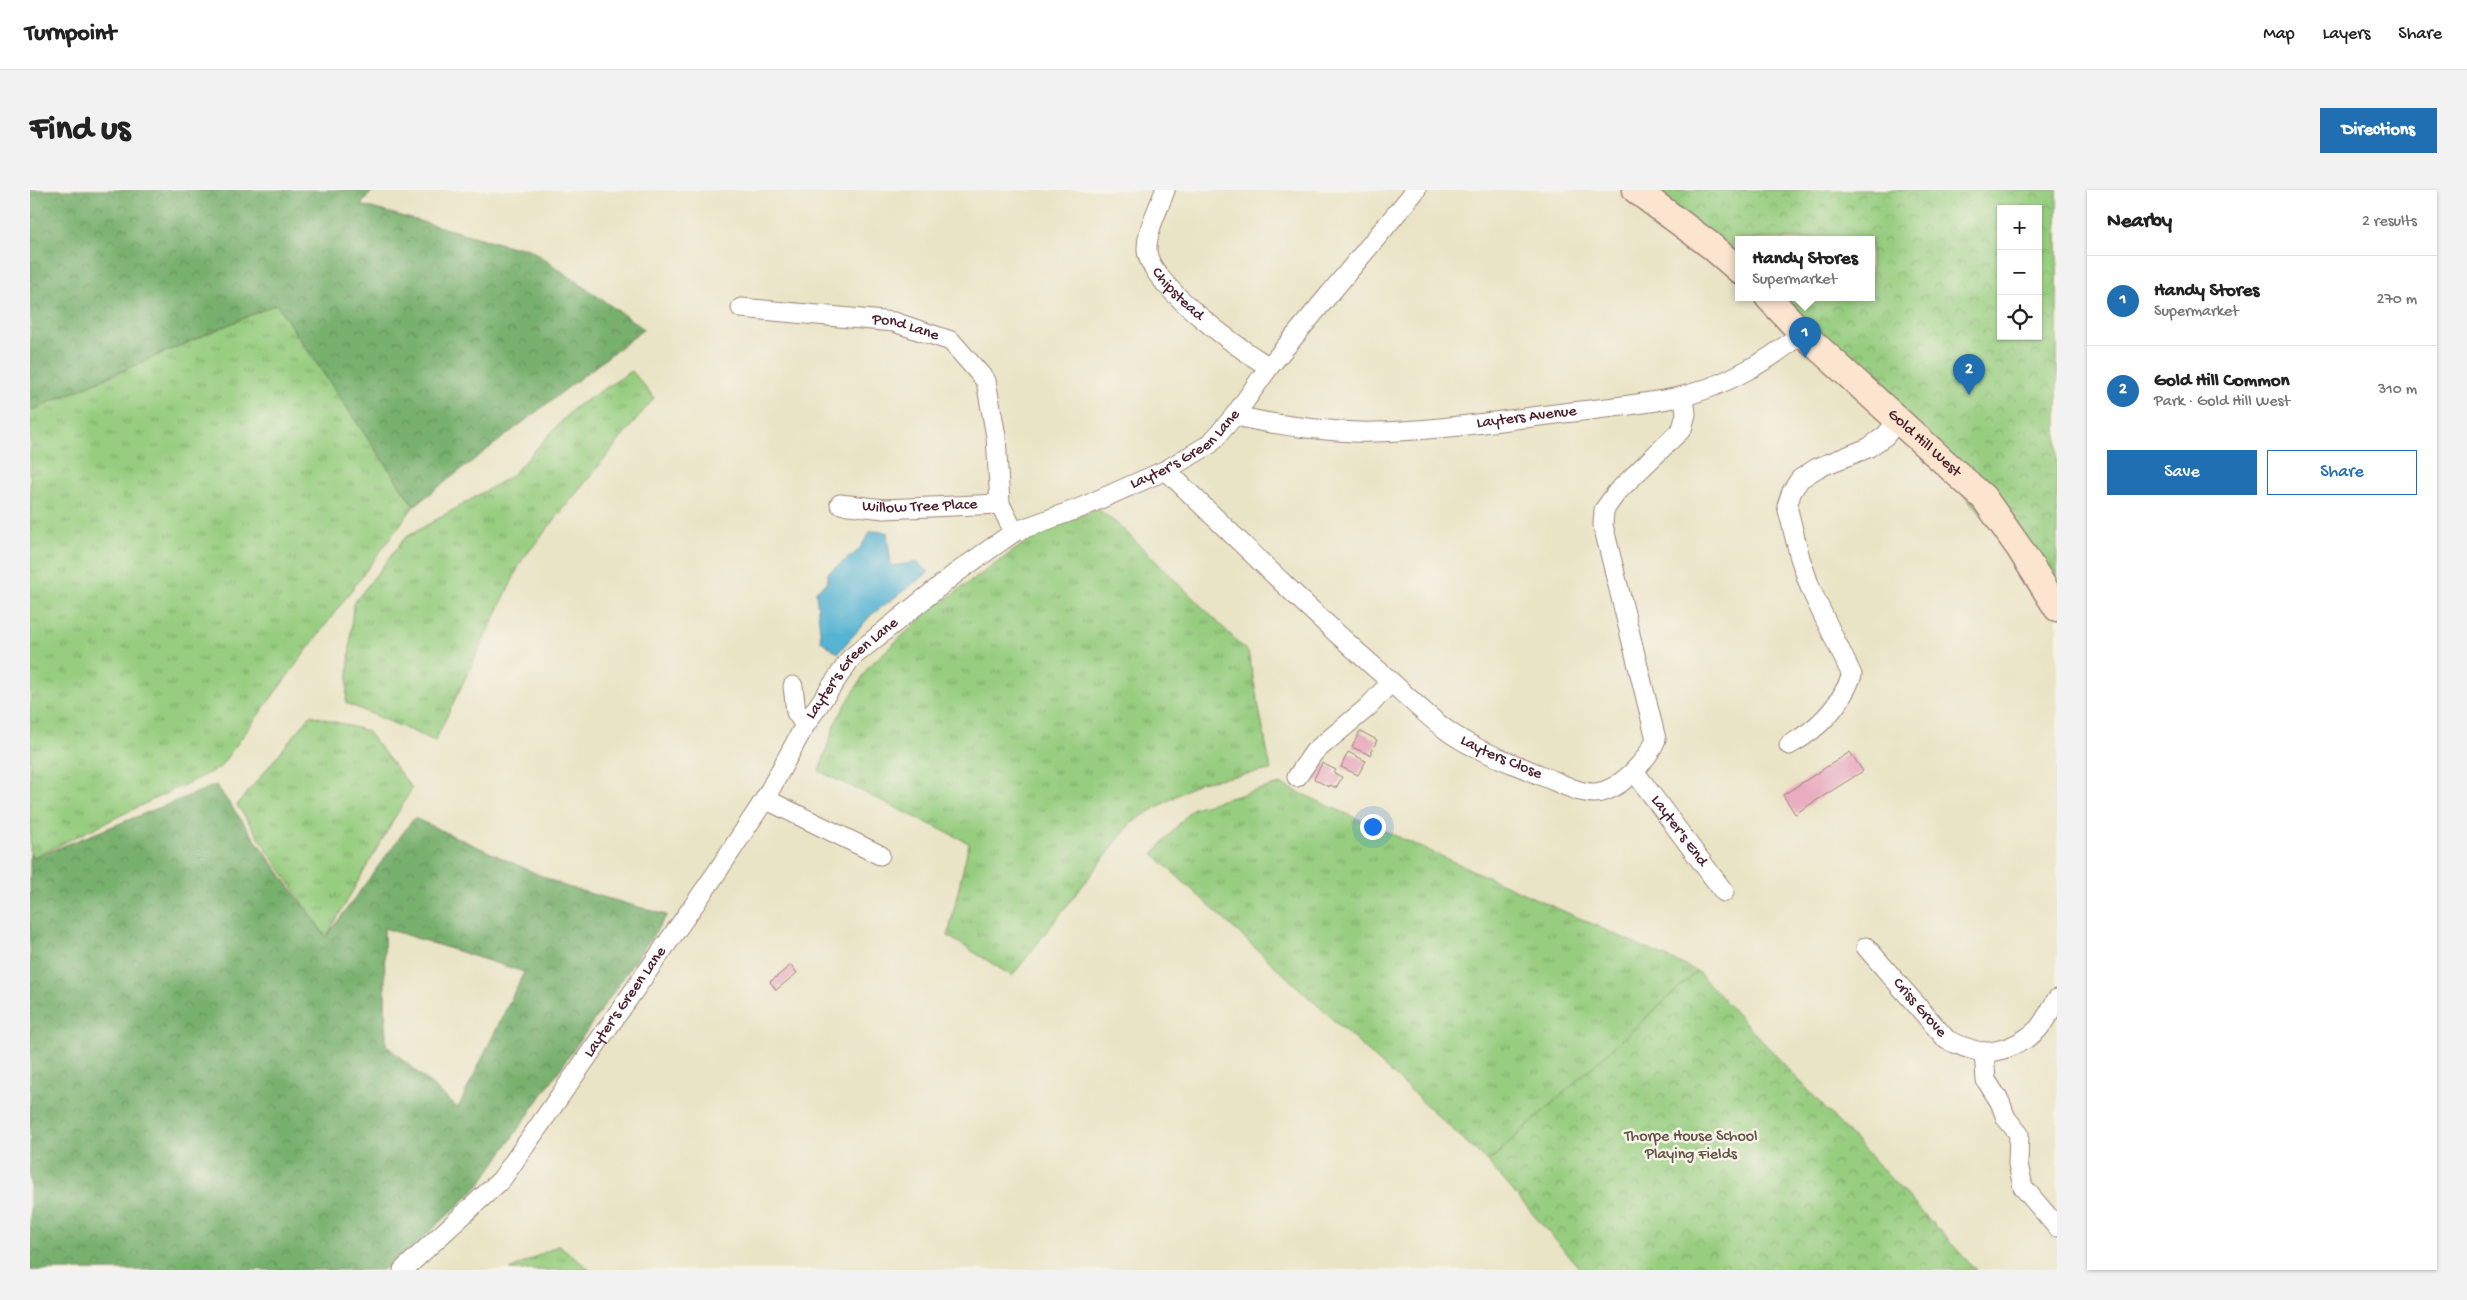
<!DOCTYPE html>
<html lang="en">
<head>
<meta charset="utf-8">
<style>
	body { margin:0; font-family:"Gochi Hand",sans-serif; background:#f2f2f2; color:#222 }
	.controls { position:absolute; right:15px; top:15px; display:grid; overflow:hidden; border-radius:0px; box-shadow:0 1px 4px #0004 }
	.controls button { width:45px; height:45px; display:grid; place-items:center; padding:0; border:0; border-bottom:1px solid #e0e0e0; background:#fff; color:#222; font:25px sans-serif }
	.you { position:absolute; left:1342px; top:636px; width:18px; height:18px; margin:-12px; border:4px solid #fff; border-radius:50%; background:#1a73e8; box-shadow:0 0 0 8px #1a73e833 }
	.badge { display:grid; place-items:center; width:32px; height:32px; border-radius:50%; background:#1f6fb2; color:#fff; font-size:16px; font-weight:700 }
	.pin { position:absolute; translate:-50% -41px; filter:drop-shadow(0 1px 2px #0008) }
	.pin::after { content:''; position:absolute; top:26px; width:18px; height:15px; background:inherit; clip-path:polygon(0 0,100% 0,50% 100%) }
	.popup { position:absolute; left:1705px; top:46px; width:140px; height:65px; box-sizing:border-box; display:grid; place-content:center; border-radius:0px; background:#fff; filter:drop-shadow(0 1px 4px #0005); font-size:16px; white-space:nowrap; color:#767676 }
	.popup b { font-size:19px; color:#222 }
	.popup::after { content:''; position:absolute; left:50%; top:100%; margin-left:-10px; border:10px solid transparent; border-top-color:#fff }
	.list { margin:0; padding:0; list-style:none }
	h2 { display:flex; justify-content:space-between; align-items:center; height:65px; margin:0; padding:0 20px; font-size:21px }
	h2 small { font-size:16px; font-weight:400; color:#767676 }
	.list li { display:grid; grid-template-columns:32px 1fr auto; gap:15px; align-items:center; box-sizing:border-box; height:90px; padding:0 20px; border-top:1px solid #e0e0e0 }
	.list b { display:block; font-size:19px; white-space:nowrap }
	.list p { margin:0; font-size:16px; white-space:nowrap; color:#767676 }
	.list em { font-size:16px; font-style:normal; color:#767676 }
	.actions { display:flex; gap:10px; padding:15px 20px }
	.actions a { flex:1; padding:11px 0; border:1px solid #1f6fb2; border-radius:0px; text-align:center; font-size:18px; color:#1f6fb2 }
	.actions .main { background:#1f6fb2; color:#fff }
	.icon { flex:none; width:28px; height:28px; fill:none; stroke:currentColor; stroke-width:2; stroke-linecap:round; stroke-linejoin:round }
	.map { position:relative; flex:none; width:2027px; height:1080px; overflow:hidden; border-radius:0px }
	header { display:flex; align-items:center; gap:30px; box-sizing:border-box; height:70px; padding:0 25px; background:#fff; border-bottom:1px solid #e0e0e0 }
	header strong { font-size:24px }
	nav { display:flex; gap:28px; margin-inline-start:auto; font-size:18px }
	.intro { display:flex; align-items:center; justify-content:space-between; box-sizing:border-box; height:120px; padding:0 30px }
	h1 { margin:0; font-size:35px }
	.button { padding:12px 22px; border-radius:0px; background:#1f6fb2; color:#fff; font-size:18px; font-weight:700 }
	main { display:flex; gap:30px; padding:0 30px }
	aside { flex:1; background:#fff; border-radius:0px; box-shadow:0 1px 4px #0004 }
	.map>svg:first-child { display:block }
	.grass { fill:url(#grass-tufts); stroke:#707655 }
	.forest { fill:url(#forest-crowns); stroke:#61684c; fill-rule:evenodd }
	.park { fill:url(#park-crowns); stroke:#707655; fill-rule:evenodd }
	.water { fill:#55b3d3; stroke:#50697f }
	.building { fill:#e9acc0 }
	.lines { fill:none; stroke-linecap:round; stroke-linejoin:round }
	.street-casing { stroke:#9a8278; stroke-width:21 }
	.secondary-casing { stroke:#9a8278; stroke-width:29 }
	.street { stroke:#fff; stroke-width:19 }
	.secondary { stroke:#fce5cf; stroke-width:26 }
	.labels { text-anchor:middle; dominant-baseline:central; stroke-width:5; stroke-linejoin:round; paint-order:stroke }
	.street-label { font-size:16px; fill:#4a1f2b; stroke:#f7f3e8 }
	.park-label { font-size:16px; fill:#615344; stroke:#f7f3e8 }
</style>
</head>
<body>
<header>
<strong>Turnpoint</strong>
<nav><a>Map</a><a>Layers</a><a>Share</a></nav>
</header>
<div class="intro"><h1>Find us</h1><a class="button">Directions</a></div>
<main>
<div class="map">
<svg width="2027" height="1080" viewBox="0 0 2027 1080">
	<defs>
		<pattern id="grass-tufts" width="24" height="20" patternUnits="userSpaceOnUse" patternTransform="scale(1.25)"><rect width="24" height="20" fill="#96cd7f"/><path d="M3 7l-1-3M5 7V3M7 7l1-3M15 17l-1-3M17 17v-4M19 17l1-3" fill="none" stroke="#7ca668"/></pattern>
		<pattern id="forest-crowns" width="20" height="18" patternUnits="userSpaceOnUse" patternTransform="scale(1.25)"><rect width="20" height="18" fill="#78b06e"/><path d="M2 6a3 3 0 1 1 6 0M12 15a3 3 0 1 1 6 0" fill="none" stroke="#648f5b"/></pattern>
		<pattern id="park-crowns" width="20" height="18" patternUnits="userSpaceOnUse" patternTransform="scale(1.25)"><rect width="20" height="18" fill="#96cd7f"/><path d="M2 6a3 3 0 1 1 6 0M12 15a3 3 0 1 1 6 0" fill="none" stroke="#7ca668"/></pattern>
	</defs>
	<rect width="100%" height="100%" fill="#f7f3e8"/>
	<filter id="ink" filterUnits="userSpaceOnUse"><feTurbulence type="fractalNoise" baseFrequency=".02" numOctaves="2"/><feDisplacementMap in="SourceGraphic" scale="10" xChannelSelector="R" yChannelSelector="G"/><feConvolveMatrix kernelMatrix="1 2 1 2 8 2 1 2 1" color-interpolation-filters="sRGB"/></filter>
	<filter id="wash" filterUnits="userSpaceOnUse"><feTurbulence type="fractalNoise" baseFrequency=".0096" numOctaves="4" result="noise"/><feDisplacementMap in="SourceGraphic" scale="20" xChannelSelector="R" yChannelSelector="G"/><feGaussianBlur stdDeviation="1.12" result="paint"/><feColorMatrix in="noise" values="0 0 0 0 0 0 0 0 0 0 0 0 0 0 0 0 0 1.4 0 .05"/><feComposite in="paint" operator="in"/></filter>
	<g filter="url(#wash)">
		<rect width="100%" height="100%" fill="#eae4c6"/>
		<path class="grass" d="M246 114 384 316 189 578 2 668 0 664V221Z
			M602 181 624 208 492 370 405 551 316 513 323 414 375 348 481 286 544 218Z
			M1068 319 1091 337 1218 462 1241 580 1170 592 1102 632 982 786 918 746 939 653 789 581 806 531 839 476 901 420 1010 342Z
			M281 525 337 541 382 598 296 747 207 615Z
			M1250 594 1667 781 1458 972 1123 664 1163 618Z
			M529 1055 560 1080H480Z"/>
		<path class="forest" d="M0 0H343L331 15 483 57H497L614 139 384 316 246 114 0 221Z
			M186 595 296 747 384 628 534 696 637 725 448 997 368 1071 352 1080H0V664L3 668ZM354 738 494 782 428 918 356 855Z"/>
		<path class="park" d="M1623 0H2027V405L1750 107H1841V49H1709V69ZM1971 19H2008V146H1971Z
			M1667 781 1946 1080H1551L1458 972Z"/>
		<path class="water" d="M841 341 857 342 861 376 887 372 899 382 841 425 808 463 791 451 786 401 797 393 798 383 828 361Z"/>
		<g id="blocks">
			<path class="building" d="M1330 541 1347 550 1340 565 1322 557Z
				M1318 562 1336 571 1328 585 1311 577Z
				M1820 562 1833 581 1765 624 1753 605Z
				M1292 573 1306 580 1304 583 1312 587 1306 598 1300 595 1299 597 1284 589Z
				M761 775 767 783 746 800 740 792Z"/>
		</g>
	</g>
	<g filter="url(#ink)">
		<use href="#blocks" fill-opacity="0" stroke="#9a8278" stroke-width="1"/>
		<g class="lines">
			<g class="street-casing">
				<g id="street">
					<path id="s1" d="M1135 0C1129 18 1117 39 1117 59 1116 93 1210 159 1239 177"/>
					<path id="s2" d="M711 118 864 132 921 151 956 191 966 246 970 314 984 342"/>
					<path id="s3" d="M1205 225C1226 232 1247 234 1269 237 1294 240 1319 243 1344 242 1402 241 1460 232 1518 225 1562 219 1609 216 1653 206 1688 198 1747 168 1771 142"/>
					<path id="s4" d="M1136 280C1206 348 1276 417 1350 482 1372 501 1392 522 1415 539 1443 560 1478 571 1510 585 1526 591 1546 603 1564 603 1589 602 1618 570 1626 549L1573 335 1574 320 1587 302 1652 239 1656 224 1654 206"/>
					<path id="s5" d="M810 314 854 319 970 314"/>
					<path d="M763 496 766 522 775 535"/>
					<path d="M1759 555C1789 539 1810 517 1822 485L1781 400 1770 368 1757 316 1762 301 1770 289 1787 278 1838 258 1855 246 1869 230"/>
					<path id="s6" d="M1604 581 1694 702"/>
					<path d="M1267 587 1284 562 1338 517 1361 492"/>
					<path d="M735 609 850 665"/>
					<path id="s7" d="M1836 757 1917 850C1928 854 1942 862 1955 862 1973 862 1995 852 2008 839 2015 831 2021 819 2027 809"/>
					<path d="M1954 862 1956 890 1970 912 1976 928 1989 944 1988 974 1993 997 2027 1037"/>
					<path id="s8" d="M373 1080 471 990 685 685 735 609 775 535 821 468 926 383 984 342 1050 318 1136 280 1180 254 1205 225 1239 177 1386 0"/>
				</g>
			</g>
			<g class="secondary-casing">
				<g id="secondary">
					<path d="M1606 0 1680 55 1709 80"/>
					<path id="s9" d="M1738 107 1771 142 1954 308 1990 359 2027 418"/>
				</g>
			</g>
			<use href="#street" class="street"/>
			<use href="#secondary" class="secondary"/>
		</g>
	</g>
	<g class="labels">
		<g class="street-label">
			<text stroke="none"><textPath href="#s1" startOffset="118">Chipstead</textPath></text>
			<text stroke="none"><textPath href="#s2" startOffset="166">Pond Lane</textPath></text>
			<text stroke="none"><textPath href="#s3" startOffset="294">Layters Avenue</textPath></text>
			<text stroke="none"><textPath href="#s9" startOffset="214">Gold Hill West</textPath></text>
			<text stroke="none"><textPath href="#s8" startOffset="1160">Layter's Green Lane</textPath></text>
			<text stroke="none"><textPath href="#s5" startOffset="80">Willow Tree Place</textPath></text>
			<text stroke="none"><textPath href="#s8" startOffset="755">Layter's Green Lane</textPath></text>
			<text stroke="none"><textPath href="#s4" startOffset="444">Layters Close</textPath></text>
			<text stroke="none"><textPath href="#s6" startOffset="75">Layter's End</textPath></text>
			<text stroke="none"><textPath href="#s8" startOffset="350">Layter's Green Lane</textPath></text>
			<text stroke="none"><textPath href="#s7" startOffset="81">Criss Grove</textPath></text>
		</g>
		<g class="park-label">
			<text x="1661" y="947">Thorpe House School<tspan x="1661" dy="18">Playing Fields</tspan></text>
		</g>
	</g>
</svg>
<div class="controls">
<button>+</button>
<button>−</button>
<button><svg class="icon" aria-label="locate" viewBox="0 0 24 24"><circle cx="12" cy="12" r="6"/><path d="M12 2v4M12 18v4M2 12h4M18 12h4"/></svg></button>
</div>
<div class="you"></div>
<div class="pin badge" style="left:1775px;top:168px">1</div>
<div class="popup"><b>Handy Stores</b>Supermarket</div>
<div class="pin badge" style="left:1939px;top:205px">2</div>
</div>
<aside>
<h2>Nearby<small>2 results</small></h2>
<ul class="list">
<li><span class="badge">1</span><div><b>Handy Stores</b><p>Supermarket</p></div><em>270 m</em></li>
<li><span class="badge">2</span><div><b>Gold Hill Common</b><p>Park · Gold Hill West</p></div><em>310 m</em></li>
</ul>
<div class="actions"><a class="main">Save</a><a>Share</a></div>
</aside>
</main>
</body>
</html>
